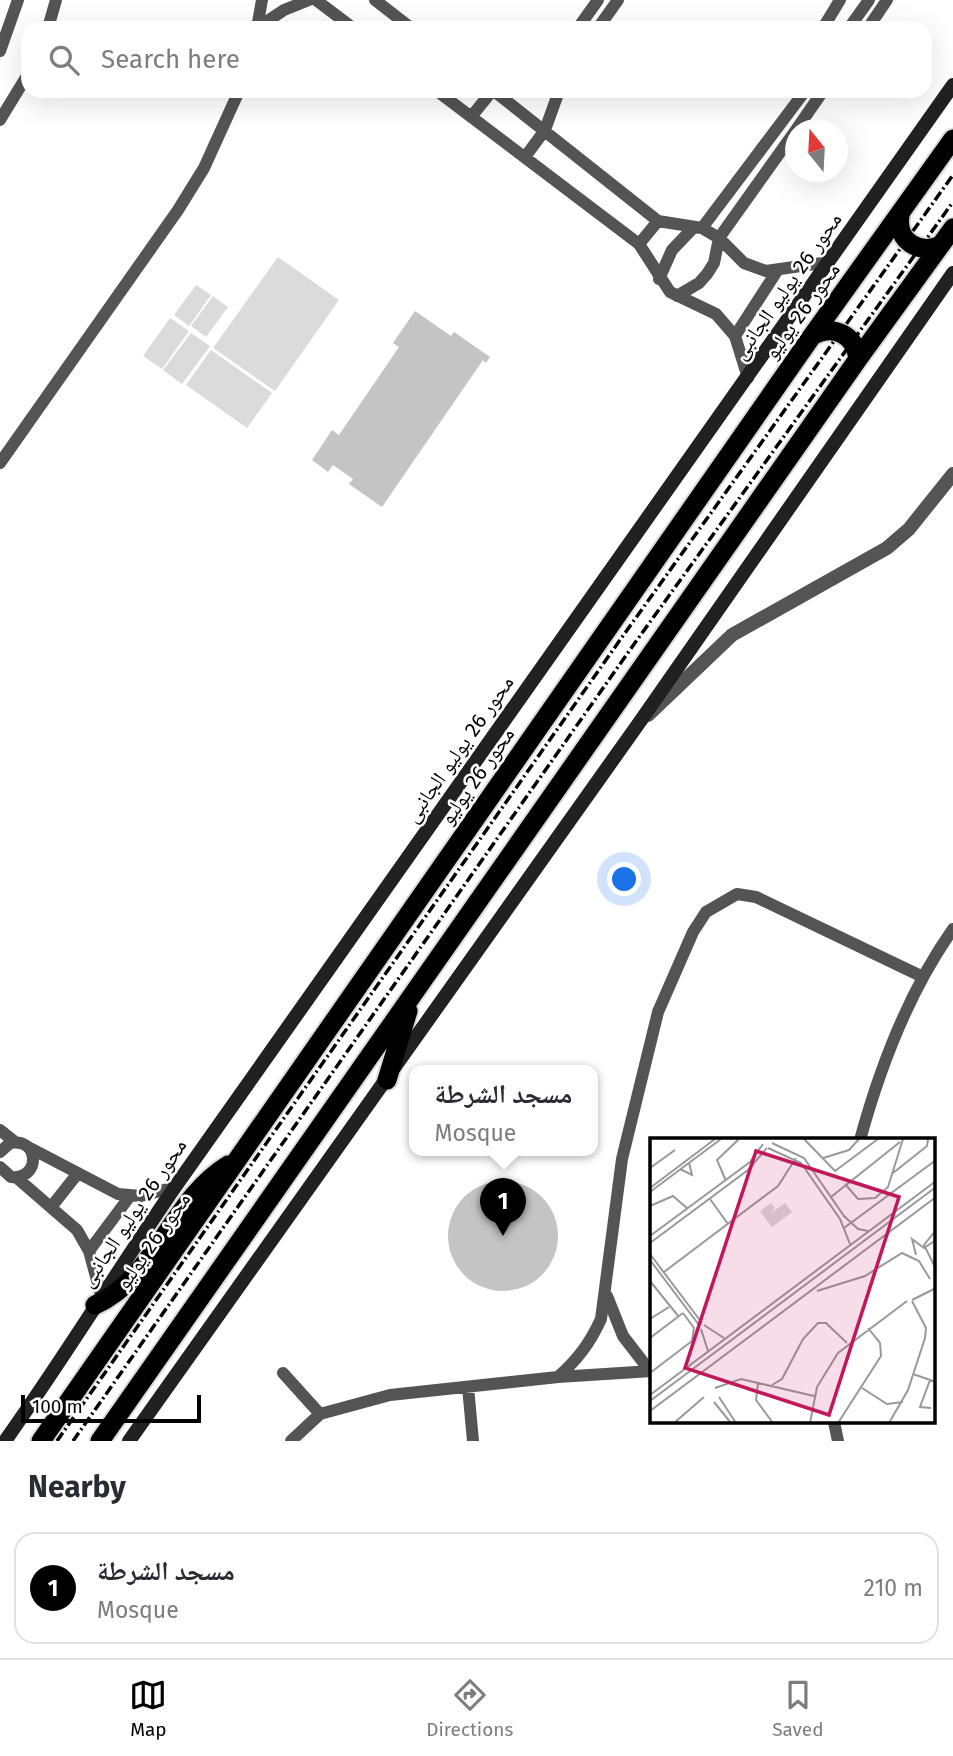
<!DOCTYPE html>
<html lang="en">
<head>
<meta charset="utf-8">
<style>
	body { margin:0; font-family:"Fira Sans","Noto Naskh Arabic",sans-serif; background:#f7f7f7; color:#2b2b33 }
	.compass { position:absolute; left:785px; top:119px; width:63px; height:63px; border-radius:50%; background:#fff; box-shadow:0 7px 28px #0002; rotate:342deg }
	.scale { position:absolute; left:21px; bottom:18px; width:180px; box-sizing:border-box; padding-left:7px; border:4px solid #000; border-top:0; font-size:19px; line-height:24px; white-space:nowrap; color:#000; -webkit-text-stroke:5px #fff; paint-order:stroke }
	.you { position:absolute; left:625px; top:880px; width:24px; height:24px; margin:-18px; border:5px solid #fff; border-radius:50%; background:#1a73e8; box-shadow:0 0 0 10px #1a73e833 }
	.badge { display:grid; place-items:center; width:46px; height:46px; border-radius:50%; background:#000; color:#fff; font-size:23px; font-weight:700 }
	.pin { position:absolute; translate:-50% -58px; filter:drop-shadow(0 2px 4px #0008) }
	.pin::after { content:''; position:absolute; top:37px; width:24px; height:21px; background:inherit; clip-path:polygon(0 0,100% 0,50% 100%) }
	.popup { position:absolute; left:409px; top:1065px; width:189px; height:91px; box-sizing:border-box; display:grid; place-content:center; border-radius:14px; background:#fff; filter:drop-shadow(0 2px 5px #0005); font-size:23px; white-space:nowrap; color:#7c7c81 }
	.popup b { font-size:26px; color:#2b2b33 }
	.popup::after { content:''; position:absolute; left:50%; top:100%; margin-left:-14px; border:14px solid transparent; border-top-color:#fff }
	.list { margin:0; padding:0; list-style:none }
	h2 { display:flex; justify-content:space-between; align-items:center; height:91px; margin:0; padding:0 28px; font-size:30px }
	h2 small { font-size:23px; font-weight:400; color:#7c7c81 }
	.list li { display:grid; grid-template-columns:46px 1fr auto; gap:21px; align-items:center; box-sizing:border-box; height:112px; margin:0 14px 14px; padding:0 14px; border:2px solid #e1e1e2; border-radius:21px }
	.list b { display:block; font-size:26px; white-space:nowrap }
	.list p { margin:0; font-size:23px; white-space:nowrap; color:#7c7c81 }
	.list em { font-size:23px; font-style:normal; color:#7c7c81 }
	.icon { flex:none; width:38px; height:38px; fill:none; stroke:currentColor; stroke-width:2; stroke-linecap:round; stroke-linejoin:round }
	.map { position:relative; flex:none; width:953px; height:1441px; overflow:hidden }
	.search { position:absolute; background:#fff; box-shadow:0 7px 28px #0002; left:21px; right:21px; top:21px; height:77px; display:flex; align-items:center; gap:18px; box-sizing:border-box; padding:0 24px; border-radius:21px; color:#7c7c81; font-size:26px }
	.sheet { height:217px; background:#fff }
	nav { display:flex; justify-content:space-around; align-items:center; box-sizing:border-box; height:98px; border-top:2px solid #e1e1e2; background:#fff; font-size:19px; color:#7c7c81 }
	nav a { display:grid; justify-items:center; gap:4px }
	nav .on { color:#000 }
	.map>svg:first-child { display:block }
	.green { fill:#dbdbdb }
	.building { fill:#c4c4c4 }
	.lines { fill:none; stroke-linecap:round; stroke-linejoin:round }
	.trunk-casing { stroke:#dbdbdb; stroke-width:23 }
	.minor { stroke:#545454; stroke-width:12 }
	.tertiary { stroke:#545454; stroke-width:14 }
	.secondary { stroke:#212121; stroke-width:14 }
	.trunk { stroke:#000; stroke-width:19 }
	.rail { stroke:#000; stroke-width:3.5; stroke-dasharray:10 3.5 2 3.5; stroke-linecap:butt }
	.labels { text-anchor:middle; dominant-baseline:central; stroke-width:5; stroke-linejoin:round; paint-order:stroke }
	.street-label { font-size:21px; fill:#000; stroke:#fff }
	.inset-road { fill:none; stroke:#999; stroke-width:2 }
	.view { fill:#c2185b; fill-opacity:0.15; stroke:#c2185b; stroke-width:3.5 }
	.inset-edge { fill:none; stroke:#000; stroke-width:3.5 }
</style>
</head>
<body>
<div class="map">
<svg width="953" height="1441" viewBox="0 0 953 1441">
	<rect width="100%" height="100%" fill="#fff"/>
	<path class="green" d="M278 257 339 300 275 391 213 348Z
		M196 285 211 295 189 326 174 315Z
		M213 296 228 307 206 337 191 326Z
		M170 318 189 331 162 369 143 356Z
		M191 333 210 346 182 384 163 370Z
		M211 350 272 393 247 428 186 385Z"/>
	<path class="building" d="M415 311 451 336 454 332 490 357 486 363 483 360 382 507 349 484 353 479 333 465 328 472 312 460 332 430 339 435 399 347 393 343Z
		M448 1236a55 55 0 1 1 110 0a55 55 0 1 1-110 0Z"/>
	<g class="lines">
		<g class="trunk-casing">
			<path id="trunk" d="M900 216C896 241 919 255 941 245
				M812 336C833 324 855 334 858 359
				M387 1080 408 1011
				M95 1305C155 1279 172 1199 228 1165
				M41 1441 812 336 953 139
				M100 1441 858 359 953 228"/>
		</g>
		<path class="minor" d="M316 0 353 28
			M375 0 411 28
			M48 28 56 0
			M257 28 284 10 309 0
			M257 28 262 0
			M578 28 598 0
			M598 28 618 0
			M823 28 840 0
			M849 28 869 0
			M868 28 887 0
			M0 51 18 0
			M437 91 639 244 670 292 716 314 735 336 748 378
			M494 91 658 221 702 228 719 238 744 263 766 271 829 262
			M706 91H735
			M471 117 492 91
			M0 120 28 74
			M796 130 823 91
			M525 157 545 130 559 91
			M702 228 805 91
			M639 244 658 221
			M659 279 672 250 694 227
			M677 296 699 283 707 274 714 263 719 238 796 130
			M735 336 777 271
			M0 463 178 210 204 168 239 91
			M0 1130 15 1142
			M860 1140C880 1067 909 991 953 929
			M30 1148 118 1194 141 1196 175 1187
			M0 1152 10 1143C40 1137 41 1180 11 1177L0 1167
			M17 1178 77 1230 89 1251 101 1295
			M52 1206 78 1173
			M89 1251 130 1196
			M607 1296 623 1336 650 1371
			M283 1373 320 1414
			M558 1377C578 1359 590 1343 601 1319L622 1159 658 1012 693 932 706 912 737 894 756 897 923 977
			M468 1387 473 1441
			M834 1422 838 1441
			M291 1441 320 1414 390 1395 558 1377 652 1371"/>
		<path class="tertiary" d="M648 715 732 635 887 548 909 529 953 474"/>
		<path class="secondary" d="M5 1441C64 1358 117 1271 175 1187L953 85
			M129 1441 639 723 953 273"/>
		<use href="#trunk" class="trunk"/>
		<path class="rail" d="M57 1441 620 640 953 175
			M73 1441 632 647 953 202"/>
	</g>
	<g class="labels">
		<g class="street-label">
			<text transform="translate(787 286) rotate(-55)">محور 26 يوليو الجانبى</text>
			<text transform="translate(802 311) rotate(-54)">محور 26 يوليو</text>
			<text transform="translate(459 749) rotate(-55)">محور 26 يوليو الجانبى</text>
			<text transform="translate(477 776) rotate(-55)">محور 26 يوليو</text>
			<text transform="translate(133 1213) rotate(-56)">محور 26 يوليو الجانبى</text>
			<text transform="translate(153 1241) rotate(-55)">محور 26 يوليو</text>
		</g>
	</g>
	<g transform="translate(650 1138)">
		<rect width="285" height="285" fill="#fff"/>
		<path d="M121 65 125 70 121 75 135 65 142 74 122 89 110 73Z" fill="#dbdbdb"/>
		<path class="inset-road" d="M154 1 185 33 228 1M122 5 154 20 194 78 208 91 218 93M118 10 151 25 190 81 200 106M173 20 199 12 209 1M0 30 25 12M30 31 42 37 39 24M243 35 277 8 278 1M76 43 67 22 89 1M195 46 208 61 225 60 238 49 253 1M0 50 65 1M0 54 71 1M181 59 250 4M60 61 78 86M0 68 23 58 38 71M194 90 286 22M286 92 274 107 286 131M0 98 100 24 113 6M0 105 98 32 117 10M0 116 52 185M266 117 262 101 274 110 286 102M0 122 49 187M14 134 128 48 146 20M0 143 29 179M167 153 215 138 252 115 269 123 280 141M262 162 286 150M0 181 19 169M54 187 74 200M51 191 58 213M0 200 33 175M0 235 42 203 44 190 33 175M263 236 286 244M280 242 270 269 281 270M108 245 106 262 123 285M122 247 132 241 153 201 168 185H176L197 205M65 250 91 241 164 258M212 250 237 266 253 264M0 257 286 43M69 259 86 285M0 263 286 49M64 264 81 285M0 273 286 59M24 285 54 259M160 285 167 249 188 215 257 163M188 285 231 218 230 205 218 190M239 285 258 252 275 200 276 190 262 163"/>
		<path class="view" d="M106 13 249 59 179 277 35 230Z"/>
		<rect width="285" height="285" class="inset-edge"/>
	</g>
</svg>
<svg class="compass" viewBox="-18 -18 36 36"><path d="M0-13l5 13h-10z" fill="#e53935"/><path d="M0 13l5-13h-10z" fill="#7c7c81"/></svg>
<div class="scale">100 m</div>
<div class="you"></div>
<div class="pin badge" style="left:503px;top:1236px">1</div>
<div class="popup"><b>مسجد الشرطة</b>Mosque</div>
<div class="search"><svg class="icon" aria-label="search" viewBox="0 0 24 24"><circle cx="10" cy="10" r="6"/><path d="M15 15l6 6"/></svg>Search here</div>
</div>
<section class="sheet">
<h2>Nearby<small></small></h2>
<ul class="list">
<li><span class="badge">1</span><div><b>مسجد الشرطة</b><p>Mosque</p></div><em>210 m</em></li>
</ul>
</section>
<nav>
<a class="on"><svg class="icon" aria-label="map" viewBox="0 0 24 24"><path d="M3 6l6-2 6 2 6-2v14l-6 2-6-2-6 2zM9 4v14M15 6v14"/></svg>Map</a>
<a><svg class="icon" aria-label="directions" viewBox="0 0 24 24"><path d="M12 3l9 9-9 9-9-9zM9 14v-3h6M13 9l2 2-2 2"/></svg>Directions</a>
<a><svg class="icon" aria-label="saved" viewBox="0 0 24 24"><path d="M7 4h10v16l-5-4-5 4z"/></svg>Saved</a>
</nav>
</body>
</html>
